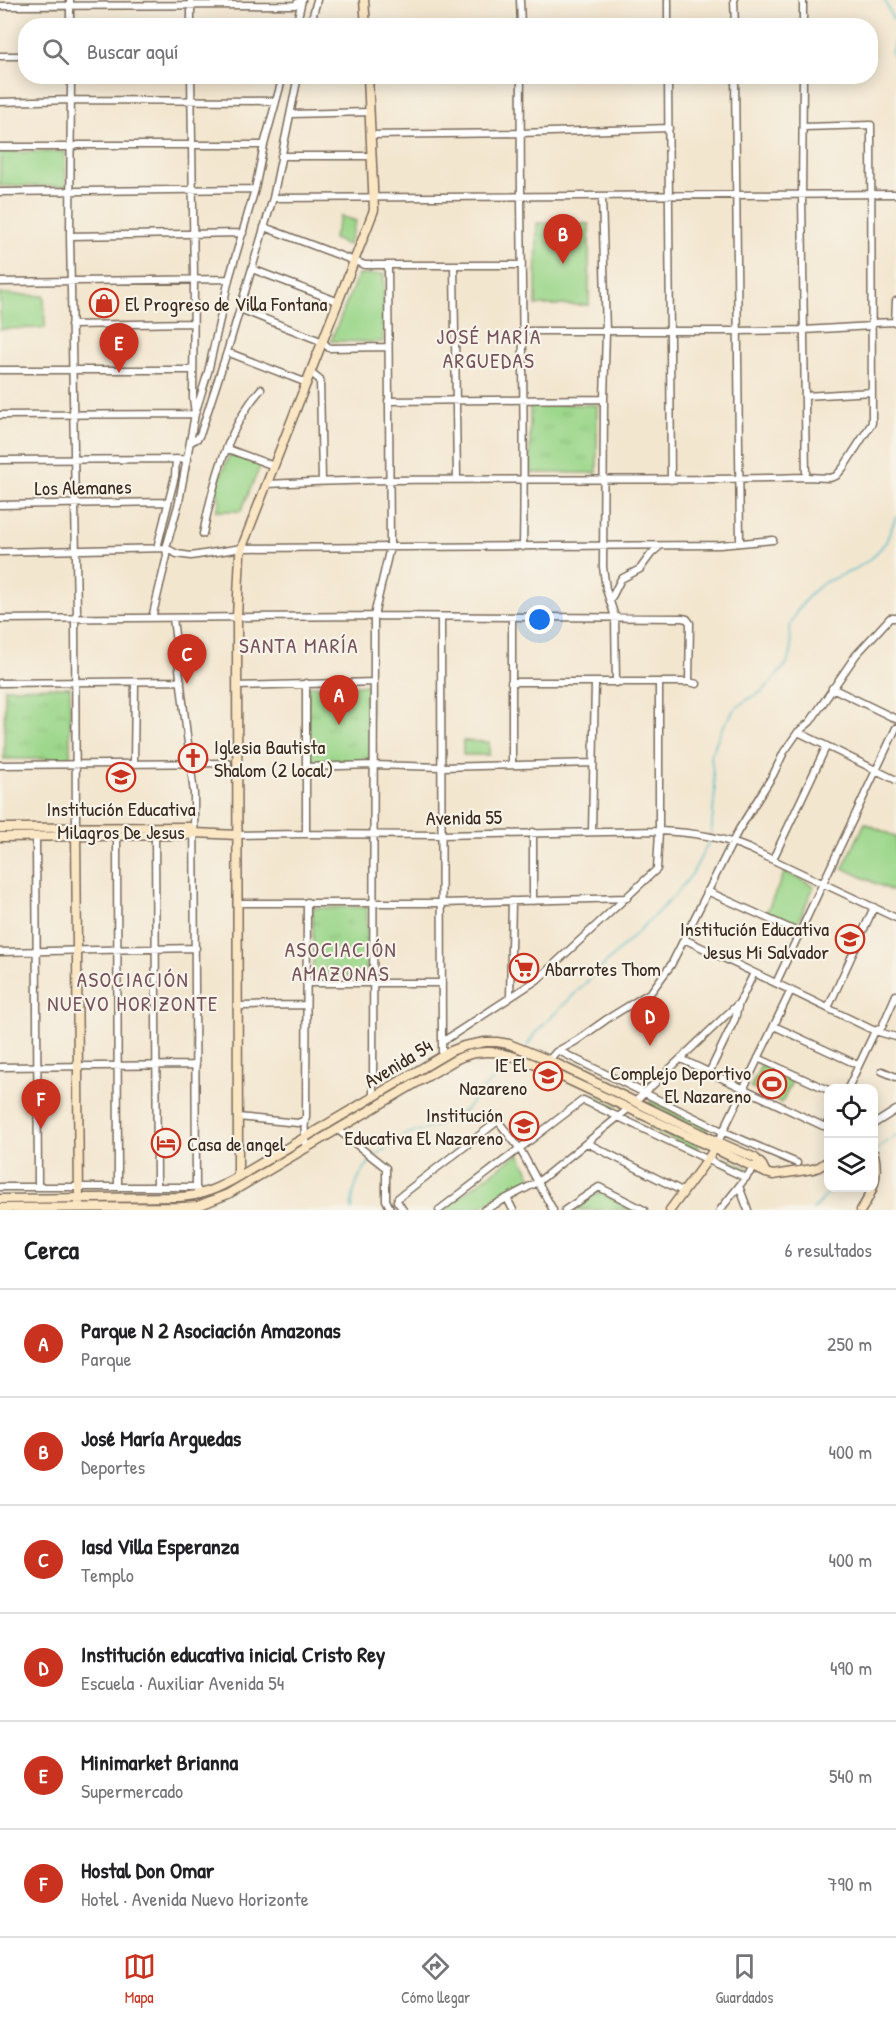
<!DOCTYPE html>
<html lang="es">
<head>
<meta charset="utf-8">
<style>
	body { margin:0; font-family:"Patrick Hand",sans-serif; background:#f2f2f2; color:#202124 }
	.controls { position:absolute; right:18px; bottom:18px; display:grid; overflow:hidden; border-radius:12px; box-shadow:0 3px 15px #0003 }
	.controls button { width:54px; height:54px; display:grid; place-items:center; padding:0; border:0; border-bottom:2px solid #e0e0e0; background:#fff; color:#202124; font:30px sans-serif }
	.you { position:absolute; left:540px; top:620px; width:21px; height:21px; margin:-15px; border:4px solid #fff; border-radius:50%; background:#1a73e8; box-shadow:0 0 0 9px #1a73e833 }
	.badge { display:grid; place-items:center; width:39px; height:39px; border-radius:50%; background:#c8321e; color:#fff; font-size:20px; font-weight:700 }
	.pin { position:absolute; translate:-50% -50px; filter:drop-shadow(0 2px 3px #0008) }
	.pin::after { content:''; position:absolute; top:32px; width:21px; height:18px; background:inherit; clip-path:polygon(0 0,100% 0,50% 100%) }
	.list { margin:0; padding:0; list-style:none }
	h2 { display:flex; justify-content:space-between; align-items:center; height:78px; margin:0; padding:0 24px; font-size:26px }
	h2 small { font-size:20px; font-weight:400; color:#757577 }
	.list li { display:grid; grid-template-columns:39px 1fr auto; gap:18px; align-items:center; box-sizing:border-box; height:108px; padding:0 24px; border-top:2px solid #e0e0e0 }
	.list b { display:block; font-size:22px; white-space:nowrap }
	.list p { margin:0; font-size:20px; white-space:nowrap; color:#757577 }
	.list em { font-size:20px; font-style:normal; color:#757577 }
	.icon { flex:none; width:33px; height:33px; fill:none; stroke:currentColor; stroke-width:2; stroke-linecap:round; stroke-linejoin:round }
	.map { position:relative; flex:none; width:896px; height:1210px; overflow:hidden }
	.search { position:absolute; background:#fff; box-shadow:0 3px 15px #0003; left:18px; right:18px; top:18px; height:66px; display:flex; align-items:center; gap:15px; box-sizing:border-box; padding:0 21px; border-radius:24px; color:#757577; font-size:22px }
	.sheet { height:726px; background:#fff }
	nav { display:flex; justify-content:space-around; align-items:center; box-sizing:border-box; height:84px; border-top:2px solid #e0e0e0; background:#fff; font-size:16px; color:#757577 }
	nav a { display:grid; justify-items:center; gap:3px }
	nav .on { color:#c8321e }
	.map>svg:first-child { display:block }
	.grass { fill:#9cd78b; stroke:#6c8054; stroke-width:1.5 }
	.park { fill:url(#park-tufts); stroke:#6c8054; stroke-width:1.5 }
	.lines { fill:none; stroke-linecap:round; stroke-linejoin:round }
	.stream { stroke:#4bb8c7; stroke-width:1.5 }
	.street-casing { stroke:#7b6c5c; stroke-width:9 }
	.secondary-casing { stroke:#7b6c5c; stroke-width:11 }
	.street { stroke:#fff; stroke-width:6 }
	.secondary { stroke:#fbe6c4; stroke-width:8 }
	.labels { text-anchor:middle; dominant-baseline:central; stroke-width:4.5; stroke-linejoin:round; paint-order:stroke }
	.poi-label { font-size:20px; fill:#3b2a1e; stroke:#f7f3e8; text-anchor:start }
	.street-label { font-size:20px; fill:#3b2a1e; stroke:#f7f3e8 }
	.neighbourhood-label { font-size:21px; letter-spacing:1.5px; fill:#75535d; stroke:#f7f3e8 }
</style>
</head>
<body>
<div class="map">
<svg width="896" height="1210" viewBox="0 0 896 1210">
	<defs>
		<pattern id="park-tufts" width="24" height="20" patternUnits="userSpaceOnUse" patternTransform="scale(1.5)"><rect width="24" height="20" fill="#9cd78b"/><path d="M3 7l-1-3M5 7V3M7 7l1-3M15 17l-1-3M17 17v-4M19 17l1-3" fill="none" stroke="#87b978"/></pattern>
	</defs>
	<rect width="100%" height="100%" fill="#f7f3e8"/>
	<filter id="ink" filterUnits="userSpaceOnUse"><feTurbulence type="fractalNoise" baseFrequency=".0167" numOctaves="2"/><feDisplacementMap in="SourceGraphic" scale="12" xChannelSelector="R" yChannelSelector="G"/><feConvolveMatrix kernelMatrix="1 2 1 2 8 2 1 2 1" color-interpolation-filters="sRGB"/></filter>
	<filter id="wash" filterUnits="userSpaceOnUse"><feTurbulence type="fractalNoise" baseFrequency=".008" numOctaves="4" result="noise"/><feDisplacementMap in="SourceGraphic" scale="24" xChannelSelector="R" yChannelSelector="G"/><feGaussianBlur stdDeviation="1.35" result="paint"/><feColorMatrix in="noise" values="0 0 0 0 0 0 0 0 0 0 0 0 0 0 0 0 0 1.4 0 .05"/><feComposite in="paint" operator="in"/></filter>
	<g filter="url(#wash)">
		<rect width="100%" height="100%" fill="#f3e6cf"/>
		<path class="grass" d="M0 152H65L66 186H0Z
			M341 216 356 221 348 245 333 239Z
			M537 223 589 224V305H536Z
			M384 274 383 342 331 341 358 275Z
			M0 294 44 296 45 328 0 329Z
			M230 454 261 464 241 511H216L220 502 216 487Z
			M463 741 489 742V755H463Z
			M865 823 896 837V893L843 868Z
			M785 872 814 886 796 926 766 913Z
			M484 1046V1049L321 1136 320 1132 458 1051Z
			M762 1064 793 1079 782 1103 750 1088Z
			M589 1093 617 1106 614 1111 584 1097Z
			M651 1100 708 1127 706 1132 649 1104Z
			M652 1123 699 1146 696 1151 650 1128Z
			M289 1151 291 1154 225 1192 193 1203 114 1205V1201L185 1200Z
			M518 1154 520 1155 533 1180 532 1181 474 1210H442Z
			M724 1158 748 1168 749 1170 747 1174H743L721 1163Z"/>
		<path class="park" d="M530 404 597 405V473H530Z
			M371 685 370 763 308 764V686Z
			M70 687V759H4L5 688Z
			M367 907V976H317L313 972V908Z
			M600 1192H602L631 1210H572Z"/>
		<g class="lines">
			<path class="stream" d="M885 0 892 18 896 21
				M896 35 891 53 896 61
				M711 836 715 791 711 756 721 730 734 710 745 701 763 691 786 665 791 654 790 626 797 611 811 593 825 582 854 570 872 558 886 542 896 517
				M527 1046 535 1033 675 895 692 874 710 840
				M875 1151 896 1135
				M375 1156 406 1134 435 1127 463 1112 481 1091 514 1061
				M352 1210C351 1190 359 1174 372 1159
				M813 1210 833 1188"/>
		</g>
	</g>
	<g filter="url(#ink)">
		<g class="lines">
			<g class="street-casing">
				<path id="street" d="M520 0 521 26
					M668 0V26
					M734 0 735 26
					M0 6 295 5 301 0
					M70 26V0
					M191 26V0
					M296 26 302 0
					M310 26 317 0
					M803 26V0
					M0 56H26
					M71 76 70 236 77 612 75 619 76 828
					M521 76C519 233 526 390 523 547
					M668 76 671 480
					M735 76 740 543
					M803 76 802 196 806 477
					M0 102 71 100 276 101
					M291 114 370 112
					M370 135 521 133 669 128
					M0 147H72L78 145H264
					M281 156H372
					M0 192 255 189
					M602 197 606 332 604 399 603 567 606 589 615 617 616 683
					M273 198 896 194
					M264 227 365 265H522
					M70 236 243 233
					M454 265 457 479
					M252 269 339 302
					M0 282 229 279
					M240 309 323 342 329 348 387 347
					M872 323 895 322 896 301
					M71 325 193 323
					M523 331H737L804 330 872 326
					M227 352 307 383
					M0 370H193
					M311 373 320 380 322 481
					M805 396 872 392
					M388 401 604 399
					M0 415 195 414 193 398 194 279 191 76
					M191 442 198 438 201 432 227 352 273 198 298 76
					M228 449 274 466
					M0 460 188 459
					M267 484C446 475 626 483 806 477L830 478 836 476 843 468 872 423 871 125 804 127
					M0 505 167 502
					M203 534C213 484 227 428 261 389
					M157 548 175 476 176 459
					M0 552 166 548 177 554 191 556 242 548 720 545 773 540
					M610 601 621 579 640 569 651 554 660 546
					M441 617 442 1056
					M152 618 167 556 166 548 179 502 195 414 208 372 229 279 255 189 264 145 283 76
					M173 618 194 794 196 1187 200 1195
					M0 619 374 616 682 618 687 619 690 623 689 682
					M511 682H689L697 684
					M0 683 181 681
					M306 683V834
					M237 686 374 682
					M832 688 896 719
					M798 732 896 780
					M134 764 135 682
					M512 764V618
					M0 765 228 763
					M306 767 373 765 442 767 593 763
					M592 832 595 683
					M155 835 157 1187
					M237 835 306 834 441 835 659 831C691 832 720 836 750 849L896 918
					M117 836 118 1187
					M36 837 38 1187
					M773 859 826 747
					M707 891 800 933
					M533 901V832
					M307 902 306 1117C303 1126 305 1138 307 1148
					M238 903H442L627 898
					M684 939 875 1031 896 1037
					M0 952 196 948
					M306 983H442
					M776 983 896 728
					M510 997 512 901
					M238 1006 306 1005
					M828 1008 874 907
					M774 1026 858 1065
					M442 1042 537 980 657 869 659 831V683
					M559 1051 722 1131 797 1163
					M758 1058 828 1090
					M681 1059 823 1126H826L828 1122
					M549 1060 556 1052 576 1041 607 1019 651 992 671 965 738 831 773 775 784 752 798 732 810 722 856 655 890 618H896
					M0 1067 196 1065
					M882 1071 896 1077
					M709 1073 735 1019 739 1003
					M848 1088 875 1031 882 1027 896 995
					M373 1097 374 616 390 547 388 265
					M636 1101 739 1003 754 973
					M238 1117 298 1123 305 1120
					M874 1124 896 1110
					M338 1130 386 1168V1200L391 1210
					M718 1142 791 990
					M587 1143 684 1192
					M739 1186 748 1210
					M0 1187H196
					M507 1198 513 1210
					M403 1210 397 1201 398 1198 498 1121 520 1149 553 1210
					M439 1210 583 1100 746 1178
					M484 1210 538 1182 628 1109
					M565 1210 599 1187 644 1210
					M720 1210 755 1166"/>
			</g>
			<g class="secondary-casing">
				<path id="secondary" d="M364 0 366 26
					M0 828 190 827 195 833
					M76 828 79 1202
					M0 837 187 835 195 833 237 835
					M238 1177 237 617 240 554 244 542 374 210 368 76
					M0 1199 179 1197C201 1196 219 1188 238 1177L451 1051 464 1046 485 1042H497L509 1044 549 1060 718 1142 755 1158 762 1165 766 1173
					M0 1208 181 1207 198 1206 228 1194 455 1060C487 1044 513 1055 543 1068L766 1173 773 1175 813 1169 819 1167 828 1161
					M670 1210 707 1160 717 1145
					M861 1210C873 1192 879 1176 874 1154"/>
			</g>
			<use href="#street" class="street"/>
			<use href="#secondary" class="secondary"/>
		</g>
	</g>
	<defs>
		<g id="shop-ring" transform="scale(1.5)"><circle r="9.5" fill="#f7f3e8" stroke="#c8321e" stroke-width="1.5"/><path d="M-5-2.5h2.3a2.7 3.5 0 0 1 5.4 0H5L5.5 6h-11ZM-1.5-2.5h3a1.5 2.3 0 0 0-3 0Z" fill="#c8321e"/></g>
		<g id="church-ring" transform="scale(1.5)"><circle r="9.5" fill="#f7f3e8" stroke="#c8321e" stroke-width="1.5"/><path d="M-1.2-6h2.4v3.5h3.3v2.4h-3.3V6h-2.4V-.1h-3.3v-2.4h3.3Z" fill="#c8321e"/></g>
		<g id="school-ring" transform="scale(1.5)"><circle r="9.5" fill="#f7f3e8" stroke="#c8321e" stroke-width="1.5"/><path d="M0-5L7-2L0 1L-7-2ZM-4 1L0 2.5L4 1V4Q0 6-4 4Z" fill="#c8321e"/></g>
		<g id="supermarket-ring" transform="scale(1.5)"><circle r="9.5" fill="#f7f3e8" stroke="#c8321e" stroke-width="1.5"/><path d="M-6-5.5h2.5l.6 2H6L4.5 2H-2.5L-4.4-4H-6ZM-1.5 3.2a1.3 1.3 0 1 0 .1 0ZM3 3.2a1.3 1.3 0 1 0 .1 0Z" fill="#c8321e"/></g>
		<g id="stadium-ring" transform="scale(1.5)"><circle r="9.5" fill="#f7f3e8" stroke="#c8321e" stroke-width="1.5"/><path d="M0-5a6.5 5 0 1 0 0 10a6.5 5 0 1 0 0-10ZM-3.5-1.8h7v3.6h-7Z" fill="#c8321e"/></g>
		<g id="hotel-ring" transform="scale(1.5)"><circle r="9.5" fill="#f7f3e8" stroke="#c8321e" stroke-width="1.5"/><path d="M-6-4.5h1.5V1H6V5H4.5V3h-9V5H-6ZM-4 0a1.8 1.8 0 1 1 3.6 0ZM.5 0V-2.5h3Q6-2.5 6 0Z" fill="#c8321e"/></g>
	</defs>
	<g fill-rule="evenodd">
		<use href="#shop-ring" x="104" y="303"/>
		<use href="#church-ring" x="193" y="758"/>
		<use href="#school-ring" x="121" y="777"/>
		<use href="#school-ring" x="850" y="939"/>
		<use href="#supermarket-ring" x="524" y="968"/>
		<use href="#school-ring" x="548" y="1076"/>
		<use href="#stadium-ring" x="772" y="1084"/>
		<use href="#school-ring" x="524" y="1126"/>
		<use href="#hotel-ring" x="166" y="1143"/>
	</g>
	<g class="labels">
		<g class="poi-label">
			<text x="125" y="303">El Progreso de Villa Fontana</text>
			<text x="214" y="746">Iglesia Bautista<tspan x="214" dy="23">Shalom (2 local)</tspan></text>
			<text x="121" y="808" text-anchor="middle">Institución Educativa<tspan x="121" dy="23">Milagros De Jesus</tspan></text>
			<text x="829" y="928" text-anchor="end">Institución Educativa<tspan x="829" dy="23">Jesus Mi Salvador</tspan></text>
			<text x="545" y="968">Abarrotes Thom</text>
			<text x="527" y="1064" text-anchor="end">IE El<tspan x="527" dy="23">Nazareno</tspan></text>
			<text x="751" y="1072" text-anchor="end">Complejo Deportivo<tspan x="751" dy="23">El Nazareno</tspan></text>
			<text x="503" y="1114" text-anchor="end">Institución<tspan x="503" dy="23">Educativa El Nazareno</tspan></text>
			<text x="187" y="1143">Casa de angel</text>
		</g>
		<g class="street-label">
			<text transform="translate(83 487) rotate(-1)">Los Alemanes</text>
			<text transform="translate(464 817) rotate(-1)">Avenida 55</text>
			<text transform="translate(398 1063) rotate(-31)">Avenida 54</text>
		</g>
		<g class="neighbourhood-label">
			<text x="489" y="336">JOSÉ MARÍA<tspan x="489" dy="24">ARGUEDAS</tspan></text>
			<text x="299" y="645">SANTA MARÍA</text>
			<text x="341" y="949">ASOCIACIÓN<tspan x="341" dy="24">AMAZONAS</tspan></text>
			<text x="133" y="979">ASOCIACIÓN<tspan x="133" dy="24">NUEVO HORIZONTE</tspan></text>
		</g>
	</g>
</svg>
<div class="controls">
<button><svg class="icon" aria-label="locate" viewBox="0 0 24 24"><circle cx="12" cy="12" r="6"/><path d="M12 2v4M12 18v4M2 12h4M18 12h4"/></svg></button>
<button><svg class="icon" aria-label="layers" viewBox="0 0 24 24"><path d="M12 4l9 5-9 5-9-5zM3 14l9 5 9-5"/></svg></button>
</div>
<div class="you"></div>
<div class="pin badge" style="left:339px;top:725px">A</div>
<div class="pin badge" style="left:563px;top:264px">B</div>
<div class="pin badge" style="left:187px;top:684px">C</div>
<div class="pin badge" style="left:650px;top:1046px">D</div>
<div class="pin badge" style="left:119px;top:373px">E</div>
<div class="pin badge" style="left:41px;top:1129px">F</div>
<div class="search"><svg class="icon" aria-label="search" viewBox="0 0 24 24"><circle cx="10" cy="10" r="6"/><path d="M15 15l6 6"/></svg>Buscar aquí</div>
</div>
<section class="sheet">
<h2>Cerca<small>6 resultados</small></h2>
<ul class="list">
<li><span class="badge">A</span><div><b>Parque N 2 Asociación Amazonas</b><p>Parque</p></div><em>250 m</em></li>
<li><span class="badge">B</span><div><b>José María Arguedas</b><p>Deportes</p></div><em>400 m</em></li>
<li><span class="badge">C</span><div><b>Iasd Villa Esperanza</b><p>Templo</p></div><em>400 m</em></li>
<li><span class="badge">D</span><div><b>Institución educativa inicial Cristo Rey</b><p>Escuela · Auxiliar Avenida 54</p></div><em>490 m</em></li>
<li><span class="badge">E</span><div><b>Minimarket Brianna</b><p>Supermercado</p></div><em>540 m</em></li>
<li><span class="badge">F</span><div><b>Hostal Don Omar</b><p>Hotel · Avenida Nuevo Horizonte</p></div><em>790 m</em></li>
</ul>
</section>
<nav>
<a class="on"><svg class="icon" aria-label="map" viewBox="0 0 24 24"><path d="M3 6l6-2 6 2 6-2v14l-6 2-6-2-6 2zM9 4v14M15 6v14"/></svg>Mapa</a>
<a><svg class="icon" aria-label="directions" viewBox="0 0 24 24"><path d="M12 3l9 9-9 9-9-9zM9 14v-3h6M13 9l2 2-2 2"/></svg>Cómo llegar</a>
<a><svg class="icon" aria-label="saved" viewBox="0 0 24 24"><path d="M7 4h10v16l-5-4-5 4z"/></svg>Guardados</a>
</nav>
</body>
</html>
